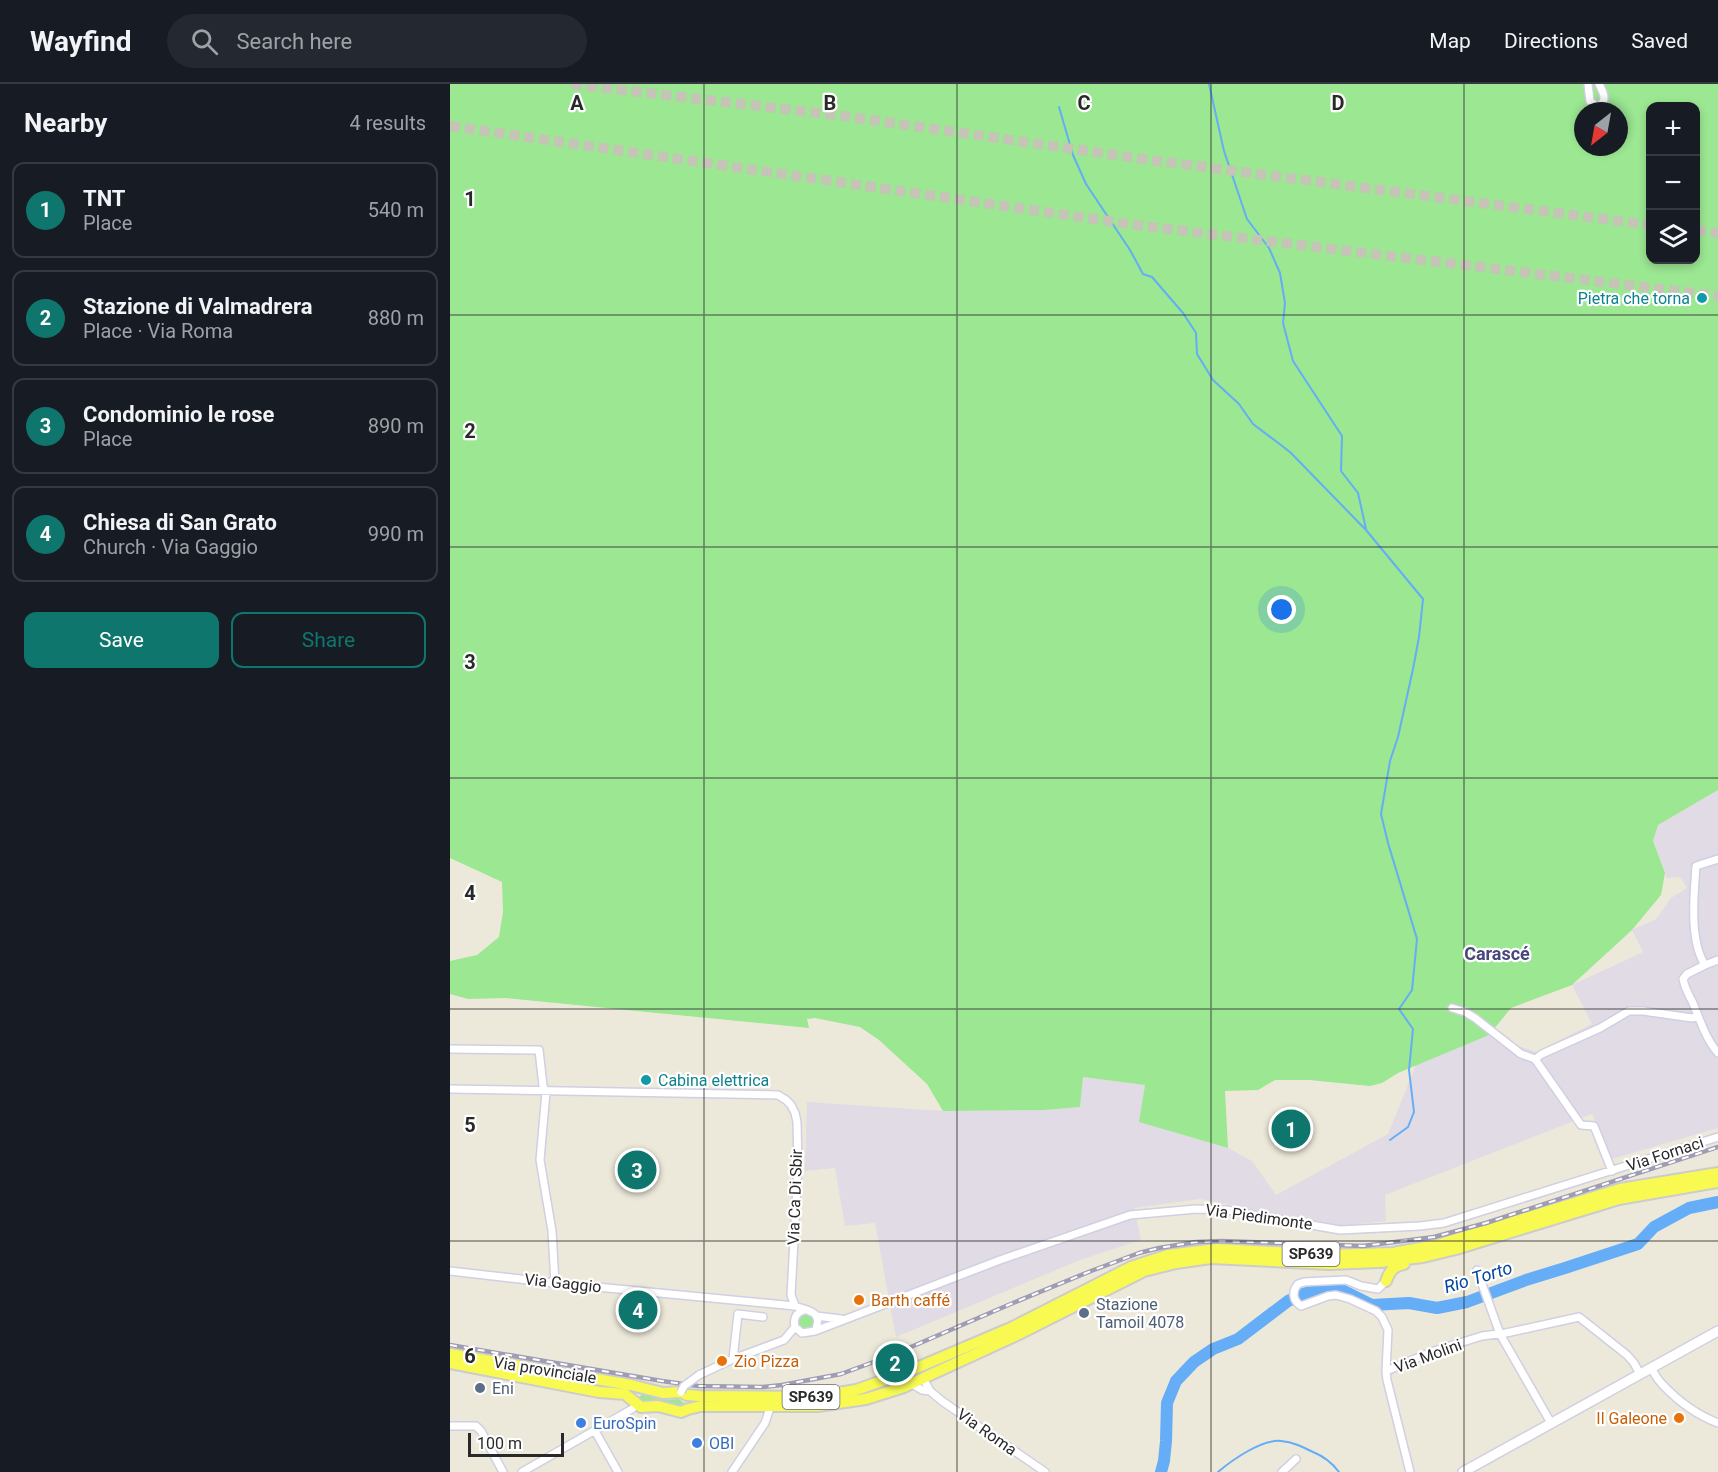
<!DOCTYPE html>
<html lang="en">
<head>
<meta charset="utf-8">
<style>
	body { margin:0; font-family:Roboto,sans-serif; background:#242831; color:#f1f3f6 }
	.controls { position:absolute; right:18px; top:18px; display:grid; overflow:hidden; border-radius:12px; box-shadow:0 3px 9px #0003 }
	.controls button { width:54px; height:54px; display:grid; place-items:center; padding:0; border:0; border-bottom:2px solid #363941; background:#171b24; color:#f1f3f6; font:30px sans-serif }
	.compass { position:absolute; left:1124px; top:18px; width:54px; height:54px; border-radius:50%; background:#171b24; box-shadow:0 3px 9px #0003; rotate:211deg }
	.scale { position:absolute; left:18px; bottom:15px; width:96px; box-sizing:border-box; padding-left:6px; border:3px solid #292929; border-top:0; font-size:16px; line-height:21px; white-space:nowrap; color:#292929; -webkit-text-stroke:4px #fff; paint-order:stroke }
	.you { position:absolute; left:832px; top:526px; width:21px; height:21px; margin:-15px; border:4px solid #fff; border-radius:50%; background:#1a73e8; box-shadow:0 0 0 9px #1a73e833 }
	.badge { display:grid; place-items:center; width:39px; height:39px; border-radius:50%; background:#0f766e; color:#fff; font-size:20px; font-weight:700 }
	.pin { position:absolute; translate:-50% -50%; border:3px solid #fff; box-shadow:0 2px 6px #0006 }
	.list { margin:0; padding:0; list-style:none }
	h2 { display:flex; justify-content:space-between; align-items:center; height:78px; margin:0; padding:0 24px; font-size:26px }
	h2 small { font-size:20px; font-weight:400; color:#9ea1a6 }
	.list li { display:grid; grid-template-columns:39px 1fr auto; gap:18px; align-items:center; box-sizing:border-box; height:96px; margin:0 12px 12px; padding:0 12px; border:2px solid #363941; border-radius:12px }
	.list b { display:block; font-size:22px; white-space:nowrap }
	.list p { margin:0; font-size:20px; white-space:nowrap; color:#9ea1a6 }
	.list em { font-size:20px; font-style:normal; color:#9ea1a6 }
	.actions { display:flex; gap:12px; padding:18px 24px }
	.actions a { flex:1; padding:14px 0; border:2px solid #0f766e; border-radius:12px; text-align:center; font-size:21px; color:#0f766e }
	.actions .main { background:#0f766e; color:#fff }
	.icon { flex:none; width:33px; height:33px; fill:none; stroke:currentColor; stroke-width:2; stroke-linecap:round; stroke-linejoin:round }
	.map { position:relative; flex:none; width:1268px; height:1388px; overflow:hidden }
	header { display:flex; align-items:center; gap:36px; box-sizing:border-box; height:84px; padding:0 30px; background:#171b24; border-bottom:2px solid #363941 }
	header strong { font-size:28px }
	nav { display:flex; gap:33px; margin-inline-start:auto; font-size:21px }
	.search { width:420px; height:54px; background:#242831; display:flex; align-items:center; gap:15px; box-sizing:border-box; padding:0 21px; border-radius:33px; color:#9ea1a6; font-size:22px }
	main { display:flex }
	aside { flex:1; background:#171b24 }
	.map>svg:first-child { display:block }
	.industrial { fill:#e0dbe4 }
	.green { fill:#9be792; fill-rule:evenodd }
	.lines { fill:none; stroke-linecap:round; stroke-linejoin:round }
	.stream { stroke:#65adf6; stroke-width:2 }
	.river { stroke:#65adf6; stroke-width:12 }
	.trunk-tunnel { stroke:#c6c3b7; stroke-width:10; stroke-dasharray:10 5; stroke-linecap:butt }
	.minor-casing { stroke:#d0cfe3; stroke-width:10 }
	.secondary-casing { stroke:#d0cfe3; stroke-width:12 }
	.primary-casing { stroke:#ccc; stroke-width:14 }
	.minor { stroke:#fff; stroke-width:7 }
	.secondary { stroke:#fff; stroke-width:9 }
	.primary { stroke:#f8fa52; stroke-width:10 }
	.rail-casing { stroke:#9f9cb5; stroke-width:4.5 }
	.rail { stroke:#fff; stroke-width:2; stroke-dasharray:7; stroke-linecap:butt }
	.minor-bridge-casing { stroke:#d0cfe3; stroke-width:10; stroke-linecap:butt }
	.minor-bridge { stroke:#fff; stroke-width:7 }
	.grid { fill:none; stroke:#292929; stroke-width:1.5; stroke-opacity:0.55 }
	.culture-dot { fill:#0f9aa8; stroke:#fff; stroke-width:2 }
	.food-dot { fill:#e8710a; stroke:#fff; stroke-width:2 }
	.service-dot { fill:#5c6f8a; stroke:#fff; stroke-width:2 }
	.shop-dot { fill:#3f7fe0; stroke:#fff; stroke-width:2 }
	.labels { text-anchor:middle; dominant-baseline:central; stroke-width:4.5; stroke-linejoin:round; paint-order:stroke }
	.shield { fill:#fff; stroke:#696969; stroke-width:1.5 }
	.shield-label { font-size:15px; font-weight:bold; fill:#292929 }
	.culture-label { font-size:16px; fill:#0d838f; stroke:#fff; text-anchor:end }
	.street-label { font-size:16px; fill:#292929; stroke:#fff }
	.food-label { font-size:16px; fill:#c56008; stroke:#fff; text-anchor:start }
	.service-label { font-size:16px; fill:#4e5e75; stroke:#fff; text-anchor:start }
	.shop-label { font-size:16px; fill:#366cbe; stroke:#fff; text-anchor:start }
	.neighbourhood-label { font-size:18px; font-weight:bold; fill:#4a477d; stroke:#fff }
	.water-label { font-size:18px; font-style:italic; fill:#0546a2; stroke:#fff }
	.grid-label { font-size:20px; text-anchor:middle; font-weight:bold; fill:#292929; stroke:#fff; stroke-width:4.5; stroke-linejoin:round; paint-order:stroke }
</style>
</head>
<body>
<header>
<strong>Wayfind</strong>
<div class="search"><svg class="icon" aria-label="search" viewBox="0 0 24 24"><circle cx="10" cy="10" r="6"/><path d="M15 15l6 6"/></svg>Search here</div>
<nav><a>Map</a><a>Directions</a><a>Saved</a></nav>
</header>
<main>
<aside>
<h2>Nearby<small>4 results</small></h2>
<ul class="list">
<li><span class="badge">1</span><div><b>TNT</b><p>Place</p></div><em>540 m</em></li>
<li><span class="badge">2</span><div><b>Stazione di Valmadrera</b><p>Place · Via Roma</p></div><em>880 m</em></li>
<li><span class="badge">3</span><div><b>Condominio le rose</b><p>Place</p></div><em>890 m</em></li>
<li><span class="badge">4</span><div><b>Chiesa di San Grato</b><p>Church · Via Gaggio</p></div><em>990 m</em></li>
</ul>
<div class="actions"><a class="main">Save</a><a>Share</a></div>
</aside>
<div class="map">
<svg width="1268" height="1388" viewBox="0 0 1268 1388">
	<rect width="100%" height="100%" fill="#ede9da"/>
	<path class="industrial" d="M1268 706V1044L1162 1075 1142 1030 935 1111 936 1137 888 1142 750 1115 684 1124 691 1156 630 1176 446 1253 425 1139 395 1142 385 1084 355 1087 357 1018 493 1027 594 1026 630 1023 633 993 695 1001 690 1038 778 1064 802 1077 826 1111 938 1050 966 981 1039 951 1086 968 1142 940 1122 901 1193 868 1182 846 1206 835 1221 814 1237 804 1230 793 1217 794 1203 757 1208 741Z"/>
	<path class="green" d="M0 0H1268V706L1208 741 1203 757 1215 789 1211 811 1182 846 1122 901 1061 924 1039 951 948 989 932 999 920 1002 859 996H825L808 1006 775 1007 778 1064 689 1038 695 1001 633 993 630 1023 594 1026 493 1027 477 1000 429 956 410 943 365 934 357 935 359 944 55 914 18 915 0 910V877L27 871 49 853 53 828 52 798 0 774ZM1200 22H1246V176H1200ZM1133 27H1169V63H1133Z
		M348 1238a8 8 0 1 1 16 0a8 8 0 1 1-16 0Z
		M192 1310 212 1316 229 1315 234 1319 233 1322 231 1323 211 1318H192L189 1313Z"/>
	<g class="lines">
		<path class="stream" d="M759 0 774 67 797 135 819 164 830 189 835 219 833 239 843 277 892 352 891 387 908 409 916 445
			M609 23 623 71 636 100 680 166 693 190 702 193 733 229 746 249 747 270 763 296 789 320 803 340 840 368 916 446 973 515 969 553 963 585 948 653 940 677 931 730 938 759 967 855 962 906 949 925 963 945 959 986 964 1028 958 1043 940 1056
			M768 1388C782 1376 812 1355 831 1357 843 1358 853 1363 863 1368 873 1372 883 1380 889 1388"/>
		<path class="river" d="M711 1388 714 1377 716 1357 717 1319 726 1297 744 1278 763 1265 788 1255 838 1217 853 1210 867 1206H881L894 1207 922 1221 959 1219 987 1224 1017 1218 1076 1196 1115 1184 1188 1160 1204 1143 1239 1124 1268 1118"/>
		<path class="trunk-tunnel" d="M122 0 394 32 693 75 1200 141
			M0 42 686 141 1268 212
			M1246 146 1268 149"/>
		<g class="minor-casing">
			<path id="minor" d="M1138 0 1140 17 1145 21 1149 22C1158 16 1153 8 1149 0
				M1268 775 1246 782C1244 811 1239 856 1255 881L1268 876
				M1255 881 1237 890 1233 895C1235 904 1238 910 1242 917 1250 935 1255 954 1268 969
				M1002 924 1015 928 1025 934 1071 970 1085 975 1131 1041 1144 1042 1162 1087
				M0 965 89 966 93 1002 96 1008 90 1076 102 1147 105 1199
				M1085 975 1092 970 1150 944 1179 927H1193L1242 934 1248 932
				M0 1005C110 1008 219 1008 328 1011L336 1016 341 1021 345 1029 347 1038 348 1084 341 1211 345 1222
				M1027 1186 1050 1250 1101 1339
				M0 1187 105 1199 345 1222C358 1227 374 1227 365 1247L352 1249 345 1243
				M936 1197 928 1205 911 1202 896 1196 854 1198 848 1200C842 1207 842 1216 851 1222L878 1212 886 1211 900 1215 926 1227 932 1233 938 1246 936 1287
				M366 1232 391 1235
				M345 1243C343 1234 346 1229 354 1226
				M365 1247 550 1176 680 1131 746 1125 776 1126 890 1146 970 1142 994 1139 1268 1053
				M283 1275 288 1230 313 1233
				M1201 1284C1204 1289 1207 1295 1212 1300 1227 1316 1247 1331 1268 1339
				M249 1291 283 1275 334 1256 345 1243
				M473 1294 480 1307 492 1317 595 1388
				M462 1300 472 1306 480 1307
				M0 1342H26L31 1347 53 1388
				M145 1347 168 1388
				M72 1388 182 1325 186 1321
				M282 1388 315 1339 321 1321
				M832 1388 846 1375
				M960 1388 937 1296 936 1287 941 1285 984 1267 1032 1252 1056 1249 1129 1233 1177 1271 1184 1279 1190 1290"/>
		</g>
		<g class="secondary-casing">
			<path id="secondary" d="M1013 1388 1268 1247"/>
		</g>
		<g class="primary-casing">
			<path id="primary" d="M936 1197C940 1187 943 1182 954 1180
				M0 1270 181 1301 213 1309 231 1308 237 1311 250 1312 365 1313 406 1306 457 1288 563 1243 681 1183 718 1171 767 1165 879 1171 943 1169 987 1161 1170 1105 1268 1089
				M0 1279 149 1308 175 1310 191 1323 208 1322 231 1328 238 1325 251 1322H368L416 1315 454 1303 569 1250 694 1187 726 1179 761 1174 879 1180 930 1178 973 1173 1006 1165 1169 1115 1268 1098"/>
		</g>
		<use href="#minor" class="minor"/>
		<use href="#secondary" class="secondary"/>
		<use href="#primary" class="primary"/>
		<g class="rail-casing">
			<path id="rail" d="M0 1261 212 1297 248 1302 313 1303 332 1301 391 1290 440 1272 563 1219 641 1187 689 1169 709 1164 746 1158 772 1157 913 1162 984 1153 1036 1139 1268 1063"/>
		</g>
		<use href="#rail" class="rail"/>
		<g class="minor-bridge-casing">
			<path id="minor-bridge" d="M231 1308 234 1302 249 1291"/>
		</g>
		<use href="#minor-bridge" class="minor-bridge"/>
	</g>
	<path class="grid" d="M254 0V1388M507 0V1388M761 0V1388M1014 0V1388M0 231H1268M0 463H1268M0 694H1268M0 925H1268M0 1157H1268"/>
	<g class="culture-dot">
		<circle cx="1252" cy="214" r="6"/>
		<circle cx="196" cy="996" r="6"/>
	</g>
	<g class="food-dot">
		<circle cx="409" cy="1216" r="6"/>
		<circle cx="272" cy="1277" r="6"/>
		<circle cx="1229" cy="1334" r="6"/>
	</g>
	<g class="service-dot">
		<circle cx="634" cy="1229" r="6"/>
		<circle cx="30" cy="1304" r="6"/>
	</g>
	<g class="shop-dot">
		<circle cx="131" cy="1339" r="6"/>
		<circle cx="247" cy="1359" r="6"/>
	</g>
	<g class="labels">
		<g class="shield">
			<rect x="832.5" y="1158" width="57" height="24" rx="4.5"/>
			<rect x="332.5" y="1301" width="57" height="24" rx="4.5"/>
		</g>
		<g class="shield-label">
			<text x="861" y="1170">SP639</text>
			<text x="361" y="1313">SP639</text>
		</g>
		<g class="culture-label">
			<text x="1240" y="214">Pietra che torna</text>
			<text x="208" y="996" text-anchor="start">Cabina elettrica</text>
		</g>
		<g class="street-label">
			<text transform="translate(1215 1070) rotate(-18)">Via Fornaci</text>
			<text transform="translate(345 1113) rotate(-88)">Via Ca Di Sbir</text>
			<text transform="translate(809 1133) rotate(8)">Via Piedimonte</text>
			<text transform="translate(113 1199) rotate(6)">Via Gaggio</text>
			<text transform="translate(978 1272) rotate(-20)">Via Molini</text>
			<text transform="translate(95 1286) rotate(9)">Via provinciale</text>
			<text transform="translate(537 1348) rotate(35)">Via Roma</text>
		</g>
		<g class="food-label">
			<text x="421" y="1216">Barth caffé</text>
			<text x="284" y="1277">Zio Pizza</text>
			<text x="1217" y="1334" text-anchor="end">Il Galeone</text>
		</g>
		<g class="service-label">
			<text x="646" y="1220">Stazione<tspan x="646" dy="18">Tamoil 4078</tspan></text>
			<text x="42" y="1304">Eni</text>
		</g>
		<g class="shop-label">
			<text x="143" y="1339">EuroSpin</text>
			<text x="259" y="1359">OBI</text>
		</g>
		<g class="neighbourhood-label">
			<text x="1047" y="869">Carascé</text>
		</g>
		<g class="water-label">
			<text transform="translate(1028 1193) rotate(-17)">Rio Torto</text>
		</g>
	</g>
	<g class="grid-label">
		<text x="127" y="26">A</text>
		<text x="380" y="26">B</text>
		<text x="634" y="26">C</text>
		<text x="888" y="26">D</text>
		<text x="20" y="122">1</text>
		<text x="20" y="354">2</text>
		<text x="20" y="585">3</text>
		<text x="20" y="816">4</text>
		<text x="20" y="1048">5</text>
		<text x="20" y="1279">6</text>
	</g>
</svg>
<div class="controls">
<button>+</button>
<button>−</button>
<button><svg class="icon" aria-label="layers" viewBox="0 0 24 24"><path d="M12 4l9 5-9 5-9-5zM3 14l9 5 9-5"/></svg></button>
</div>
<svg class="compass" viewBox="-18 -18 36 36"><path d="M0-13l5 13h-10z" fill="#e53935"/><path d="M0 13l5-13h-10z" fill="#9ea1a6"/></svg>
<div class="scale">100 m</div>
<div class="you"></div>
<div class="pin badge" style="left:841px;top:1045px">1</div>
<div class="pin badge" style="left:445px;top:1279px">2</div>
<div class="pin badge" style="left:187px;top:1086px">3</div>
<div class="pin badge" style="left:188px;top:1226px">4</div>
</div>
</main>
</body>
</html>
